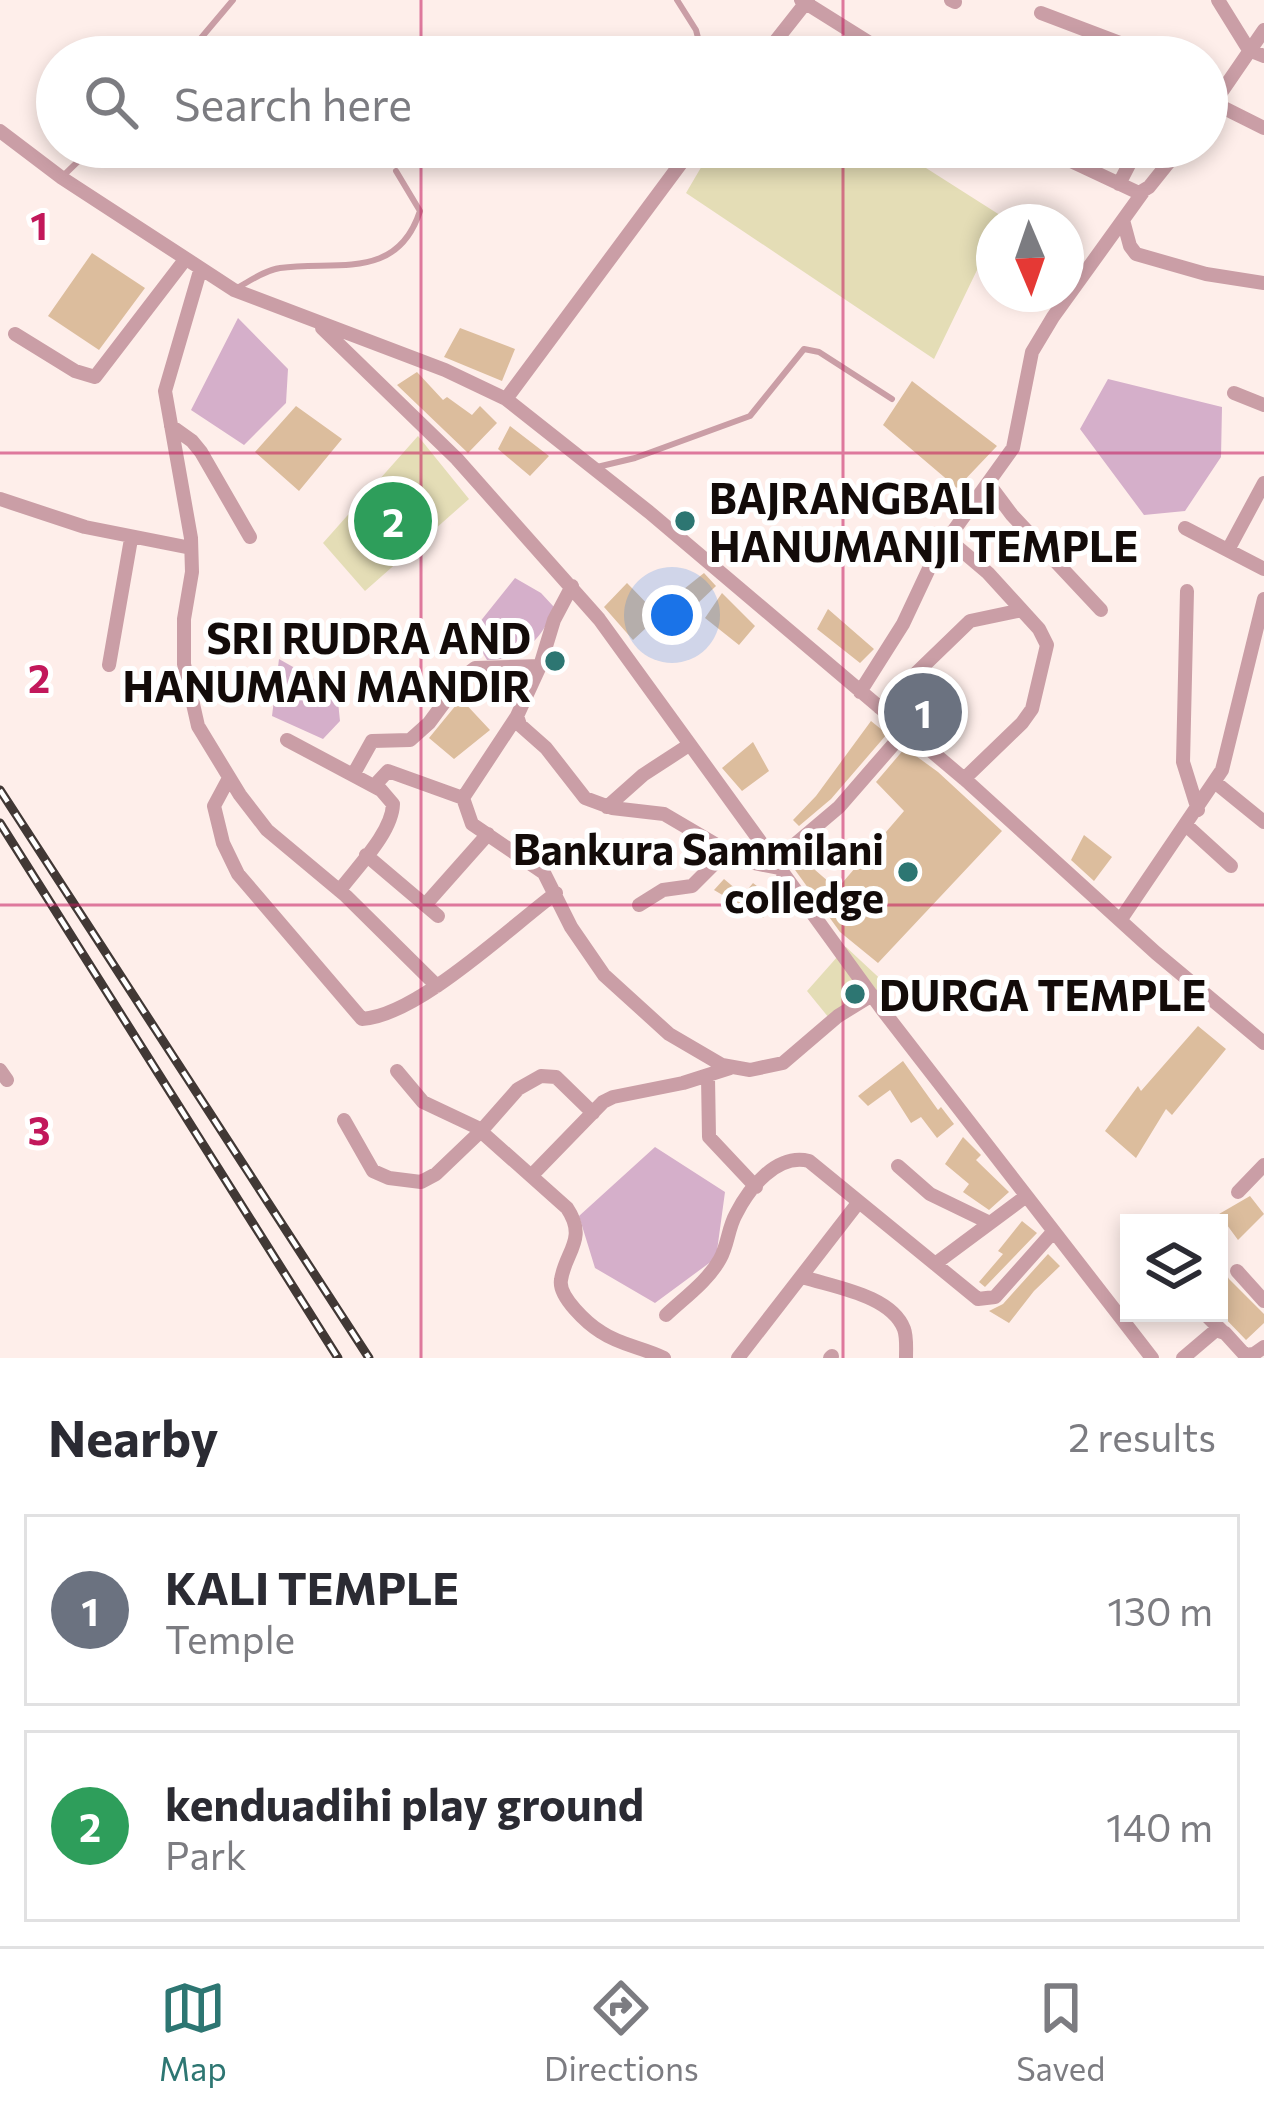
<!DOCTYPE html>
<html lang="en">
<head>
<meta charset="utf-8">
<style>
	body { margin:0; font-family:Commissioner,sans-serif; background:#f7f7f7; color:#2b2b33 }
	.controls { position:absolute; right:36px; bottom:36px; display:grid; overflow:hidden; border-radius:0px; box-shadow:0 6px 18px #0003 }
	.controls button { width:108px; height:108px; display:grid; place-items:center; padding:0; border:0; border-bottom:3px solid #e1e1e2; background:#fff; color:#2b2b33; font:60px sans-serif }
	.compass { position:absolute; left:976px; top:204px; width:108px; height:108px; border-radius:50%; background:#fff; box-shadow:0 6px 18px #0003; rotate:178deg }
	.you { position:absolute; left:672px; top:615px; width:42px; height:42px; margin:-30px; border:9px solid #fff; border-radius:50%; background:#1a73e8; box-shadow:0 0 0 18px #1a73e833 }
	.badge { display:grid; place-items:center; width:78px; height:78px; border-radius:50%; background:#2d7672; color:#fff; font-size:39px; font-weight:700 }
	.pin { position:absolute; translate:-50% -50%; border:6px solid #fff; box-shadow:0 3px 12px #0006 }
	.list { margin:0; padding:0; list-style:none }
	h2 { display:flex; justify-content:space-between; align-items:center; height:156px; margin:0; padding:0 48px; font-size:51px }
	h2 small { font-size:39px; font-weight:400; color:#7c7c81 }
	.list li { display:grid; grid-template-columns:78px 1fr auto; gap:36px; align-items:center; box-sizing:border-box; height:192px; margin:0 24px 24px; padding:0 24px; border:3px solid #e1e1e2; border-radius:0px }
	.list b { display:block; font-size:45px; white-space:nowrap }
	.list p { margin:0; font-size:39px; white-space:nowrap; color:#7c7c81 }
	.list em { font-size:39px; font-style:normal; color:#7c7c81 }
	.icon { flex:none; width:66px; height:66px; fill:none; stroke:currentColor; stroke-width:2; stroke-linecap:round; stroke-linejoin:round }
	.map { position:relative; flex:none; width:1264px; height:1358px; overflow:hidden }
	.search { position:absolute; background:#fff; box-shadow:0 6px 18px #0003; left:36px; right:36px; top:36px; height:132px; display:flex; align-items:center; gap:30px; box-sizing:border-box; padding:0 42px; border-radius:66px; color:#7c7c81; font-size:45px }
	.sheet { height:588px; background:#fff }
	nav { display:flex; justify-content:space-around; align-items:center; box-sizing:border-box; height:168px; border-top:3px solid #e1e1e2; background:#fff; font-size:33px; color:#7c7c81 }
	nav a { display:grid; justify-items:center; gap:6px }
	nav .on { color:#2d7672 }
	.map>svg:first-child { display:block }
	.green { fill:#e4ddb6 }
	.water { fill:#d5afca }
	.building { fill:#dcbd9d }
	.lines { fill:none; stroke-linecap:round; stroke-linejoin:round }
	.lane { stroke:#ca9ea6; stroke-width:6 }
	.street { stroke:#ca9ea6; stroke-width:14 }
	.rail-casing { stroke:#413835; stroke-width:9 }
	.rail { stroke:#fff; stroke-width:4.5; stroke-dasharray:14; stroke-linecap:butt }
	.grid { fill:none; stroke:#c2185b; stroke-width:3; stroke-opacity:0.55 }
	.poi-dot { fill:#2d7672; stroke:#fff; stroke-width:4.5 }
	.labels { text-anchor:middle; dominant-baseline:central; stroke-width:10; stroke-linejoin:round; paint-order:stroke }
	.poi-label { font-size:42px; font-weight:bold; fill:#130b09; stroke:#fff; text-anchor:start }
	.grid-label { font-size:39px; text-anchor:middle; font-weight:bold; fill:#c2185b; stroke:#fff; stroke-width:10; stroke-linejoin:round; paint-order:stroke }
</style>
</head>
<body>
<div class="map">
<svg width="1264" height="1358" viewBox="0 0 1264 1358">
	<rect width="100%" height="100%" fill="#feeeea"/>
	<path class="green" d="M713 147H893L1003 217 1000 222H994V235L934 359 686 193Z
		M418 436 469 499 365 591 323 543Z
		M846 947 889 987 866 994 829 1018 807 991Z"/>
	<path class="water" d="M238 318 288 369 286 403 244 445 191 410Z
		M1108 379 1222 407 1221 457 1185 511 1144 515 1080 429Z
		M515 578 541 593 554 607C543 639 522 660 487 660L471 633Z
		M279 659 337 692 340 721 323 739 272 716Z
		M655 1147 725 1192 716 1258 655 1303 595 1268 579 1216Z"/>
	<path class="building" d="M92 253 145 288 99 350 48 316Z
		M460 328 515 349 502 381 444 357Z
		M417 372 443 400 447 397 472 415 480 406 497 423 468 453 397 385Z
		M912 381 997 446 957 488 883 425Z
		M296 406 342 439 299 491 255 452Z
		M510 426 549 456 530 476 498 449Z
		M704 573 716 586 678 622 664 605Z
		M627 583 659 616 633 640 604 607Z
		M722 593 755 626 739 645 705 618Z
		M828 609 874 649 860 663 817 629Z
		M461 699 490 730 454 759 429 738Z
		M871 721 887 734 831 799 799 826 793 820 816 796Z
		M753 742 769 771 742 791 722 768Z
		M905 748 938 772 1002 831 878 963 840 932 790 863 799 856 837 889 904 811 876 782Z
		M1084 835 1112 857 1094 881 1071 860Z
		M724 879 743 895 753 883 766 893 770 888 781 899 763 918 758 916 714 890Z
		M1198 1026 1226 1049 1172 1115 1166 1109 1136 1158 1105 1131 1138 1086 1141 1091Z
		M903 1061 938 1110 941 1107 954 1124 937 1138 921 1117 911 1123 890 1090 868 1106 858 1096Z
		M963 1137 981 1155 976 1160 1009 1192 989 1210 963 1192 969 1184 945 1164Z
		M1250 1196 1264 1214 1238 1240 1219 1214Z
		M1022 1221 1037 1233 985 1287 979 1282 1003 1254 998 1251Z
		M1048 1254 1060 1266 1034 1291 1009 1323 989 1311 1003 1304Z
		M1219 1262 1229 1279 1264 1314V1323L1246 1340 1219 1312Z"/>
	<g class="lines">
		<path class="lane" d="M677 0 696 30 703 57
			M185 57 233 0
			M64 175 93 147
			M237 288C250 281 265 270 280 268 335 260 397 282 420 211L396 171
			M597 467 635 458 750 416 804 349 819 352 892 399"/>
		<path class="street" d="M801 0 892 57
			M951 0 955 2
			M1218 0 1249 50 1264 56
			M1041 13 1157 57
			M763 57 808 0
			M1214 103 1264 128
			M1207 113 1264 30
			M0 131 62 178 234 290 445 370 506 399 649 512 969 783 1156 953 1264 1043
			M1041 147 1139 193 1149 187 1181 147
			M1119 184 1138 147
			M1123 220 1130 246 1136 254 1206 274 1264 283
			M200 271 165 391 191 538 192 572 184 619V664L198 726 240 795 267 830 346 896 437 986
			M322 328 457 459 599 619 881 1008 1152 1358
			M15 334 75 371 95 377 184 261
			M1234 393 1264 405
			M506 399 693 147
			M171 426 192 441 201 452 250 537
			M988 483 1012 515 1101 610
			M0 499 85 527 191 548
			M1185 528 1264 569
			M948 539 988 573 1039 629 1047 645 1032 709 1022 723 964 779
			M1228 550 1264 483
			M572 586 554 620 540 666 517 716 520 725 546 748 585 798 612 808 664 814 744 861 779 868
			M1187 591 1183 762 1198 810
			M109 665 131 539
			M860 692 903 624 934 558 1013 448 1032 352 1053 317 1143 192
			M880 708 970 621 1022 610
			M287 740 381 790 393 804C392 833 357 867 340 890
			M353 775 372 741 410 740 429 723 463 677 475 668 540 666
			M229 778 214 806 223 843 238 874 362 1019C417 1016 509 928 556 893
			M1216 783 1264 822
			M374 786 388 771 463 798 472 824 544 873 571 927 604 975 669 1034 722 1065 750 1070 783 1063 838 1016 872 995
			M463 798 517 716
			M607 807 643 775 689 745
			M1187 826 1231 866
			M366 855 438 916
			M774 862 839 807 906 730
			M425 905 488 834
			M639 905 663 890 692 886 727 851
			M1121 919 1222 770 1264 599
			M0 1070 7 1080
			M397 1071 423 1102 476 1127 567 1208C588 1239 565 1252 561 1280 558 1297 588 1324 601 1332 620 1345 644 1348 664 1358
			M708 1077 709 1137 756 1187
			M344 1120 373 1171 389 1178 421 1182 436 1174 481 1131 518 1089 541 1076 556 1077 593 1113
			M898 1166 930 1194 990 1223
			M533 1174 603 1102 613 1097 683 1083 730 1068
			M1238 1192 1264 1165
			M935 1264 1025 1197
			M1237 1271 1264 1301
			M803 1277C833 1287 891 1295 904 1329 907 1337 906 1349 906 1358
			M1204 1313 1222 1331
			M666 1315C684 1298 708 1281 720 1259 728 1245 728 1228 736 1214 749 1188 777 1153 809 1161L978 1299 995 1297 1053 1232
			M738 1358 858 1203
			M830 1358 832 1356
			M1183 1358 1216 1330 1225 1333 1245 1355 1254 1354 1264 1347"/>
		<g class="rail-casing">
			<path id="rail" d="M0 790 369 1358
				M0 823 338 1358"/>
		</g>
		<use href="#rail" class="rail"/>
	</g>
	<path class="grid" d="M421 0V57M843 0V57M421 147V1358M843 147V1358M0 453H1264M0 905H1264"/>
	<g class="poi-dot">
		<circle cx="685" cy="521" r="12"/>
		<circle cx="555" cy="661" r="12"/>
		<circle cx="908" cy="872" r="12"/>
		<circle cx="855" cy="994" r="12"/>
	</g>
	<g class="labels">
		<g class="poi-label">
			<text x="709" y="497">BAJRANGBALI<tspan x="709" dy="48">HANUMANJI TEMPLE</tspan></text>
			<text x="531" y="637" text-anchor="end">SRI RUDRA AND<tspan x="531" dy="48">HANUMAN MANDIR</tspan></text>
			<text x="884" y="848" text-anchor="end">Bankura Sammilani<tspan x="884" dy="48">colledge</tspan></text>
			<text x="879" y="994">DURGA TEMPLE</text>
		</g>
	</g>
	<g class="grid-label">
		<text x="39" y="240">1</text>
		<text x="39" y="693">2</text>
		<text x="39" y="1145">3</text>
	</g>
</svg>
<div class="controls">
<button><svg class="icon" aria-label="layers" viewBox="0 0 24 24"><path d="M12 4l9 5-9 5-9-5zM3 14l9 5 9-5"/></svg></button>
</div>
<svg class="compass" viewBox="-18 -18 36 36"><path d="M0-13l5 13h-10z" fill="#e53935"/><path d="M0 13l5-13h-10z" fill="#7c7c81"/></svg>
<div class="you"></div>
<div class="pin badge" style="left:923px;top:712px;background:#6b7280">1</div>
<div class="pin badge" style="left:393px;top:521px;background:#2e9e5b">2</div>
<div class="search"><svg class="icon" aria-label="search" viewBox="0 0 24 24"><circle cx="10" cy="10" r="6"/><path d="M15 15l6 6"/></svg>Search here</div>
</div>
<section class="sheet">
<h2>Nearby<small>2 results</small></h2>
<ul class="list">
<li><span class="badge" style="background:#6b7280">1</span><div><b>KALI TEMPLE</b><p>Temple</p></div><em>130 m</em></li>
<li><span class="badge" style="background:#2e9e5b">2</span><div><b>kenduadihi play ground</b><p>Park</p></div><em>140 m</em></li>
</ul>
</section>
<nav>
<a class="on"><svg class="icon" aria-label="map" viewBox="0 0 24 24"><path d="M3 6l6-2 6 2 6-2v14l-6 2-6-2-6 2zM9 4v14M15 6v14"/></svg>Map</a>
<a><svg class="icon" aria-label="directions" viewBox="0 0 24 24"><path d="M12 3l9 9-9 9-9-9zM9 14v-3h6M13 9l2 2-2 2"/></svg>Directions</a>
<a><svg class="icon" aria-label="saved" viewBox="0 0 24 24"><path d="M7 4h10v16l-5-4-5 4z"/></svg>Saved</a>
</nav>
</body>
</html>
